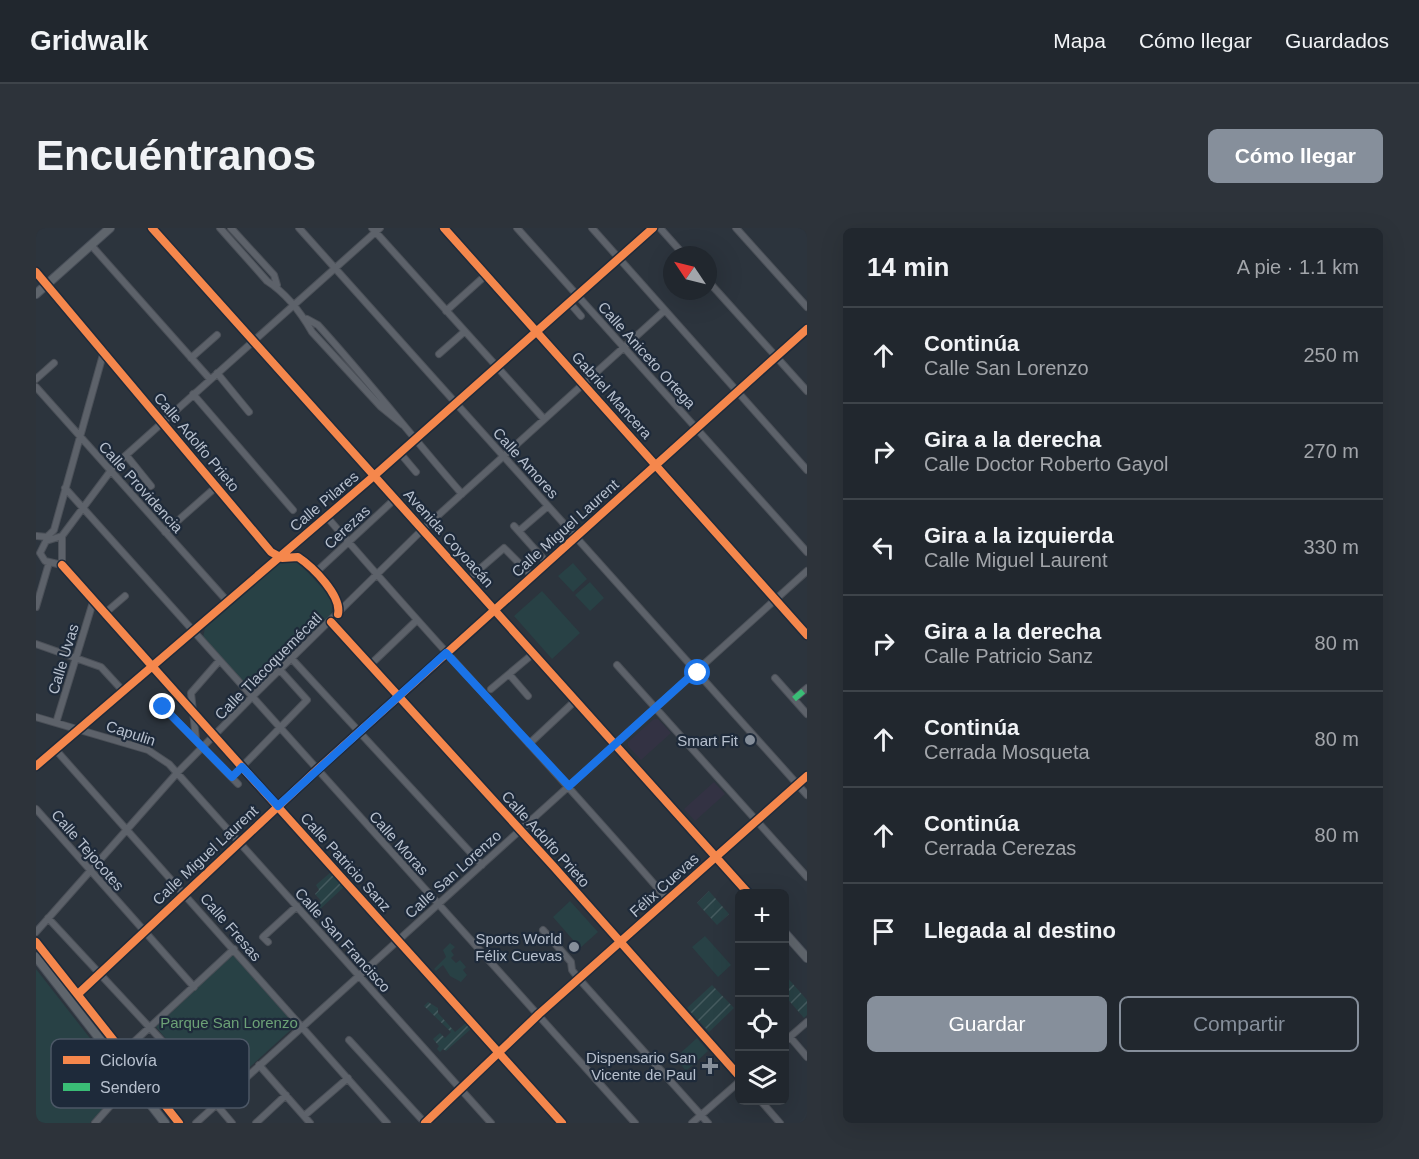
<!DOCTYPE html>
<html lang="es">
<head>
<meta charset="utf-8">
<style>
	body { margin:0; font-family:Arial,sans-serif; background:#2d333a; color:#f1f3f6 }
	.controls { position:absolute; right:18px; bottom:18px; display:grid; overflow:hidden; border-radius:9px; box-shadow:0 6px 24px #0002 }
	.controls button { width:54px; height:54px; display:grid; place-items:center; padding:0; border:0; border-bottom:2px solid #3e444a; background:#21272e; color:#f1f3f6; font:30px sans-serif }
	.compass { position:absolute; left:627px; top:18px; width:54px; height:54px; border-radius:50%; background:#21272e; box-shadow:0 6px 24px #0002; rotate:305deg }
	.stop { position:absolute; width:18px; height:18px; margin:-14px; border:4px solid #1a73e8; border-radius:50%; background:#fff }
	.stop.end { background:#1a73e8; border-color:#fff; box-shadow:0 2px 6px #0008 }
	.list { margin:0; padding:0; list-style:none }
	h2 { display:flex; justify-content:space-between; align-items:center; height:78px; margin:0; padding:0 24px; font-size:26px }
	h2 small { font-size:20px; font-weight:400; color:#a2a5aa }
	.list li { display:grid; grid-template-columns:39px 1fr auto; gap:18px; align-items:center; box-sizing:border-box; height:96px; padding:0 24px; border-top:2px solid #3e444a }
	.list b { display:block; font-size:22px; white-space:nowrap }
	.list p { margin:0; font-size:20px; white-space:nowrap; color:#a2a5aa }
	.list em { font-size:20px; font-style:normal; color:#a2a5aa }
	.actions { display:flex; gap:12px; padding:18px 24px }
	.actions a { flex:1; padding:14px 0; border:2px solid #868f9b; border-radius:9px; text-align:center; font-size:21px; color:#868f9b }
	.actions .main { background:#868f9b; color:#fff }
	.icon { flex:none; width:33px; height:33px; fill:none; stroke:currentColor; stroke-width:2; stroke-linecap:round; stroke-linejoin:round }
	.map { position:relative; flex:none; width:771px; height:895px; overflow:hidden; border-radius:9px }
	header { display:flex; align-items:center; gap:36px; box-sizing:border-box; height:84px; padding:0 30px; background:#21272e; border-bottom:2px solid #3e444a }
	header strong { font-size:28px }
	nav { display:flex; gap:33px; margin-inline-start:auto; font-size:21px }
	.intro { display:flex; align-items:center; justify-content:space-between; box-sizing:border-box; height:144px; padding:0 36px }
	h1 { margin:0; font-size:42px }
	.button { padding:15px 27px; border-radius:9px; background:#868f9b; color:#fff; font-size:21px; font-weight:700 }
	main { display:flex; gap:36px; padding:0 36px }
	aside { flex:1; background:#21272e; border-radius:9px; box-shadow:0 6px 24px #0002 }
	.map>svg:first-child { display:block }
	.medical { fill:#333243 }
	.green { fill:#284145 }
	.garden { fill:url(#garden-furrows) }
	.lines { fill:none; stroke-linecap:round; stroke-linejoin:round }
	.minor-casing { stroke:#4b5058; stroke-width:8 }
	.major-casing { stroke:#4a505a; stroke-width:10 }
	.minor { stroke:#5d626a; stroke-width:6 }
	.major { stroke:#5f656c; stroke-width:8 }
	.quiet { stroke:#3abd76; stroke-width:6; stroke-dasharray:12 6; stroke-linecap:butt }
	.cycleway-casing { stroke:#1e2a3a; stroke-width:11 }
	.cycleway { stroke:#f5874c; stroke-width:8 }
	.route { stroke:#1a73e8; stroke-width:8 }
	.poi-dot { fill:#868f9b; stroke:#1e2a3a; stroke-width:2 }
	.labels { text-anchor:middle; dominant-baseline:central; stroke-width:4.5; stroke-linejoin:round; paint-order:stroke }
	.street-label { font-size:15px; fill:#b7c0ce; stroke:#1e2a3a }
	.poi-label { font-size:15px; fill:#b7c0ce; stroke:#1e2a3a; text-anchor:end }
	.park-label { font-size:15px; fill:#6ca176; stroke:#1e2a3a }
	.key { fill:#1e2a3a; stroke:#4c5766; stroke-width:1.5 }
	.key-label { font-size:16px; fill:#b7c0ce }
</style>
</head>
<body>
<header>
<strong>Gridwalk</strong>
<nav><a>Mapa</a><a>Cómo llegar</a><a>Guardados</a></nav>
</header>
<div class="intro"><h1>Encuéntranos</h1><a class="button">Cómo llegar</a></div>
<main>
<div class="map">
<svg width="771" height="895" viewBox="0 0 771 895">
	<defs>
		<pattern id="garden-furrows" width="10" height="10" patternUnits="userSpaceOnUse" patternTransform="scale(1.5)"><rect width="10" height="10" fill="#284145"/><path d="M-1 1l2-2M0 10L10 0M9 11l2-2" fill="none" stroke="#455b5f"/></pattern>
	</defs>
	<rect width="100%" height="100%" fill="#2c343d"/>
	<path class="medical" d="M618 491H622L635 505 605 532 592 518V514Z
		M678 554 689 566 659 593 648 581Z"/>
	<path class="green" d="M257 329 297 371 295 390 277 405H273L214 461 167 409 169 400 243 335Z
		M537 335 551 351 537 364 522 348Z
		M554 354 568 370 554 383 539 367Z
		M506 363 544 405 516 431 478 388Z
		M534 673 562 704 544 720 517 689Z
		M669 708 695 737 682 749 656 719Z
		M414 715 419 719 415 723 418 727 415 730 420 735 424 732 430 739 427 742 431 747 425 754 414 748 407 737 400 743 398 741 410 729 407 722Z
		M197 726 260 797 180 870 120 799Z
		M0 741 89 855 54 895H0Z
		M661 810 672 823 650 843 639 830Z"/>
	<path class="garden" d="M295 644 309 658 283 682 279 678 285 673 279 666 283 662 280 657Z
		M673 663 693 686 681 697 661 675Z
		M749 747 771 772V787L768 790 749 768Z
		M676 757 698 780 673 804 651 780Z
		M392 774 402 780V785L419 804 431 794 436 800 410 823 407 821 404 824 401 821 403 818 397 811 404 805 409 810 415 804 388 778Z"/>
	<g class="lines">
		<g class="minor-casing">
			<path id="minor" d="M184 0 231 53C251 66 264 83 276 104L345 179 367 197
				M195 0 238 47 241 57
				M263 0 771 567
				M336 0 508 191
				M481 0 771 324
				M556 0 771 242
				M624 0 648 27
				M700 0 771 79
				M55 17 174 151
				M0 44 235 324C245 332 253 324 263 329 277 337 289 357 299 369L302 376V385
				M672 53 771 163
				M533 74 545 88
				M410 83 450 47
				M271 91 282 97C332 152 377 210 426 266
				M403 126 428 104
				M155 130 181 107
				M181 145 213 184
				M0 151 18 135
				M0 159 192 374
				M157 166 257 282
				M364 225 380 244
				M90 227 115 258
				M29 260 599 895
				M291 289C402 419 520 542 632 672
				M478 298 511 335
				M483 303 512 278
				M129 304 180 259
				M1 308 11 309 18 302 68 123
				M26 308 79 237 344 0
				M26 308 10 313 4 325 9 333 26 337
				M26 308V337
				M26 337 206 539 526 895
				M279 345 360 270
				M438 346 468 320 496 348
				M0 379 13 335
				M68 386 89 368
				M295 394 518 639 704 849
				M0 416 65 439 87 463
				M256 431 446 637
				M334 437 380 393
				M581 437 771 649
				M473 446 492 468
				M739 450 771 486
				M455 461 498 425
				M758 471 771 460
				M127 479 202 556
				M0 489 112 522 133 536 455 895
				M20 495 57 374
				M160 511 155 465 183 433
				M493 516 540 472
				M19 521 351 895
				M0 538 339 247 617 0
				M196 549 271 472 244 442
				M0 581 158 759
				M12 690 129 816 196 895
				M507 702 535 734 536 742 543 751 672 895
				M0 704 141 545 216 469 387 301 628 83
				M232 714 227 709 261 678
				M42 766 282 541 771 101
				M754 809 771 829
				M313 812 389 895
				M748 814 771 794
				M87 824 198 721
				M223 837 274 895
				M724 872 744 895
				M268 888 312 850
				M59 895 129 816
				M160 895 771 343
				M220 895 250 867
				M656 895 704 853"/>
		</g>
		<g class="major-casing">
			<path id="major" d="M116 0 713 666
				M408 0 771 407
				M0 66 74 0
				M748 704 771 730
				M0 714 143 895
				M0 729 129 895
				M389 895 503 786 771 548"/>
		</g>
		<use href="#minor" class="minor"/>
		<use href="#major" class="major"/>
		<path class="quiet" d="M758 471 771 460"/>
		<g class="cycleway-casing">
			<path id="cycleway" d="M116 0 713 666
				M408 0 771 407
				M0 44 235 324 246 330 262 329C277 339 306 368 302 386
				M26 337 206 539 526 895
				M295 394 518 639 704 849
				M0 538 339 247 617 0
				M0 714 143 895
				M42 766 282 541 771 101
				M389 895 503 786 771 548"/>
		</g>
		<use href="#cycleway" class="cycleway"/>
	</g>
	<g class="lines">
		<path class="route" d="M127 479 196 549 206 539 242 578 410 425 533 558 660 443 662 445"/>
	</g>
	<g class="poi-dot">
		<circle cx="714" cy="512" r="6"/>
		<circle cx="538" cy="719" r="6"/>
		<path d="M671 829h6v6h6v6h-6v6h-6v-6h-6v-6h6z"/>
	</g>
	<g class="labels">
		<g class="street-label">
			<text transform="translate(611 127) rotate(48)">Calle Aniceto Ortega</text>
			<text transform="translate(576 167) rotate(48)">Gabriel Mancera</text>
			<text transform="translate(161 214) rotate(50)">Calle Adolfo Prieto</text>
			<text transform="translate(490 235) rotate(48)">Calle Amores</text>
			<text transform="translate(105 259) rotate(48)">Calle Providencia</text>
			<text transform="translate(288 273) rotate(-40)">Calle Pilares</text>
			<text transform="translate(311 299) rotate(-43)">Cerezas</text>
			<text transform="translate(529 300) rotate(-42)">Calle Miguel Laurent</text>
			<text transform="translate(413 310) rotate(48)">Avenida Coyoacán</text>
			<text transform="translate(27 431) rotate(-73)">Calle Uvas</text>
			<text transform="translate(232 438) rotate(-45)">Calle Tlacoquemécatl</text>
			<text transform="translate(95 505) rotate(18)">Capulin</text>
			<text transform="translate(510 611) rotate(48)">Calle Adolfo Prieto</text>
			<text transform="translate(363 615) rotate(48)">Calle Moras</text>
			<text transform="translate(52 622) rotate(49)">Calle Tejocotes</text>
			<text transform="translate(169 627) rotate(-43)">Calle Miguel Laurent</text>
			<text transform="translate(310 634) rotate(48)">Calle Patricio Sanz</text>
			<text transform="translate(417 646) rotate(-42)">Calle San Lorenzo</text>
			<text transform="translate(628 657) rotate(-42)">Félix Cuevas</text>
			<text transform="translate(195 699) rotate(49)">Calle Fresas</text>
			<text transform="translate(307 712) rotate(48)">Calle San Francisco</text>
		</g>
		<g class="poi-label">
			<text x="702" y="512">Smart Fit</text>
			<text x="526" y="710">Sports World<tspan x="526" dy="17">Félix Cuevas</tspan></text>
			<text x="660" y="829">Dispensario San<tspan x="660" dy="17">Vicente de Paul</tspan></text>
		</g>
		<g class="park-label">
			<text x="193" y="794">Parque San Lorenzo</text>
		</g>
	</g>
	<rect x="15" y="811" width="198" height="69" rx="9" class="key"/>
	<rect x="27" y="828" width="27" height="8" fill="#f5874c"/>
	<rect x="27" y="855" width="27" height="8" fill="#3abd76"/>
	<g class="key-label">
		<text x="64" y="838">Ciclovía</text>
		<text x="64" y="865">Sendero</text>
	</g>
</svg>
<div class="controls">
<button>+</button>
<button>−</button>
<button><svg class="icon" aria-label="locate" viewBox="0 0 24 24"><circle cx="12" cy="12" r="6"/><path d="M12 2v4M12 18v4M2 12h4M18 12h4"/></svg></button>
<button><svg class="icon" aria-label="layers" viewBox="0 0 24 24"><path d="M12 4l9 5-9 5-9-5zM3 14l9 5 9-5"/></svg></button>
</div>
<svg class="compass" viewBox="-18 -18 36 36"><path d="M0-13l5 13h-10z" fill="#e53935"/><path d="M0 13l5-13h-10z" fill="#a2a5aa"/></svg>
<div class="stop" style="left:662px;top:445px"></div>
<div class="stop end" style="left:127px;top:479px"></div>
</div>
<aside>
<h2>14 min<small>A pie · 1.1 km</small></h2>
<ul class="list">
<li><svg class="icon" aria-label="ahead" viewBox="0 0 24 24"><path d="M12 20V5M6 11l6-6 6 6"/></svg><div><b>Continúa</b><p>Calle San Lorenzo</p></div><em>250 m</em></li>
<li><svg class="icon" aria-label="right" viewBox="0 0 24 24"><path d="M7 20v-9h11M14 6l5 5-5 5"/></svg><div><b>Gira a la derecha</b><p>Calle Doctor Roberto Gayol</p></div><em>270 m</em></li>
<li><svg class="icon" aria-label="left" viewBox="0 0 24 24"><path d="M17 20v-9H6M10 6l-5 5 5 5"/></svg><div><b>Gira a la izquierda</b><p>Calle Miguel Laurent</p></div><em>330 m</em></li>
<li><svg class="icon" aria-label="right" viewBox="0 0 24 24"><path d="M7 20v-9h11M14 6l5 5-5 5"/></svg><div><b>Gira a la derecha</b><p>Calle Patricio Sanz</p></div><em>80 m</em></li>
<li><svg class="icon" aria-label="ahead" viewBox="0 0 24 24"><path d="M12 20V5M6 11l6-6 6 6"/></svg><div><b>Continúa</b><p>Cerrada Mosqueta</p></div><em>80 m</em></li>
<li><svg class="icon" aria-label="ahead" viewBox="0 0 24 24"><path d="M12 20V5M6 11l6-6 6 6"/></svg><div><b>Continúa</b><p>Cerrada Cerezas</p></div><em>80 m</em></li>
<li><svg class="icon" aria-label="arrive" viewBox="0 0 24 24"><path d="M6 21V4h12l-3 4 3 4H6"/></svg><div><b>Llegada al destino</b></div></li>
</ul>
<div class="actions"><a class="main">Guardar</a><a>Compartir</a></div>
</aside>
</main>
</body>
</html>
